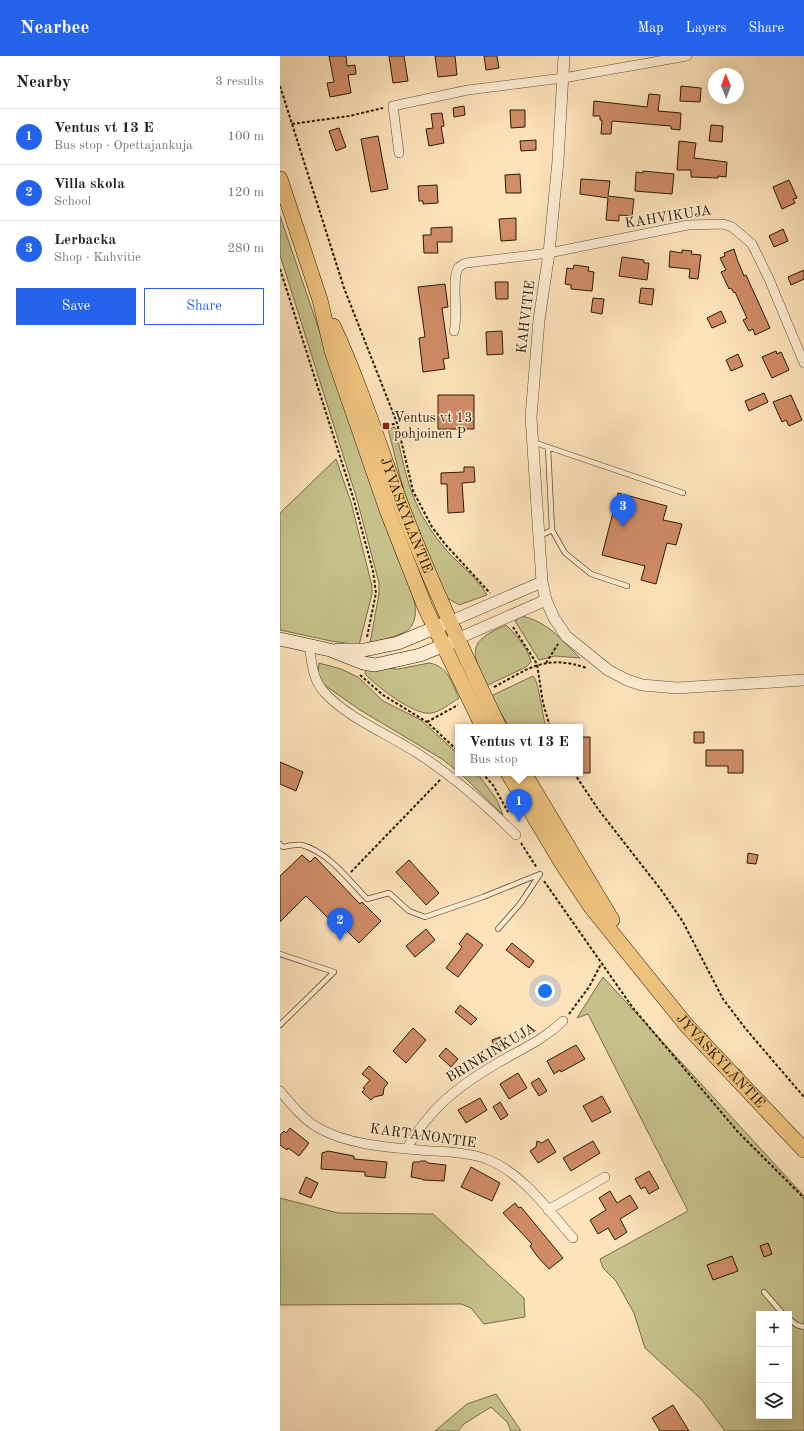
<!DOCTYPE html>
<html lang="en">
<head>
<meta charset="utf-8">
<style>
	body { margin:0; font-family:"Old Standard TT",serif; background:#f2f2f2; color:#202124 }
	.controls { position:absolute; right:12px; bottom:12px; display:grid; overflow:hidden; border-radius:0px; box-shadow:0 4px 16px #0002 }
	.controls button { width:36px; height:36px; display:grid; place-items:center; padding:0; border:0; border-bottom:1px solid #e0e0e0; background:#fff; color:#202124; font:20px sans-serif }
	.compass { position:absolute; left:428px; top:12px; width:36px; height:36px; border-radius:50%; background:#fff; box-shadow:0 4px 16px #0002; rotate:359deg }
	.you { position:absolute; left:265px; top:935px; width:14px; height:14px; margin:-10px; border:3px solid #fff; border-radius:50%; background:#1a73e8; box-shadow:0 0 0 6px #1a73e833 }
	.badge { display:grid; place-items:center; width:26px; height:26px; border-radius:50%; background:#2563eb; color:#fff; font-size:13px; font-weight:700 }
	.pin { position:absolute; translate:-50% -33px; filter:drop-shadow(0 1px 2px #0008) }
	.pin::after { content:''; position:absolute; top:21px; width:14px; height:12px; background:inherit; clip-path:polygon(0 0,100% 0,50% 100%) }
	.popup { position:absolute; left:175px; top:668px; width:128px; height:52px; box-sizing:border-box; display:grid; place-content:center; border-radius:0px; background:#fff; filter:drop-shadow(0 1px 3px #0005); font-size:13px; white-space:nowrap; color:#757577 }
	.popup b { font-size:15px; color:#202124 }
	.popup::after { content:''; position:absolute; left:50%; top:100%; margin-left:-8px; border:8px solid transparent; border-top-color:#fff }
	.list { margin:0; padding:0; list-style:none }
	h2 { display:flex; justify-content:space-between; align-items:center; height:52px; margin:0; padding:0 16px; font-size:17px }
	h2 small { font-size:13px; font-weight:400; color:#757577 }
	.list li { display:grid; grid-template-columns:26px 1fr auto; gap:12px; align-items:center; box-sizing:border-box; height:56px; padding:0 16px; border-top:1px solid #e0e0e0 }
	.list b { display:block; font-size:15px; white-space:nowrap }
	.list p { margin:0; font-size:13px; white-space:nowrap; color:#757577 }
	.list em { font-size:13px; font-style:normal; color:#757577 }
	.actions { display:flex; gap:8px; padding:12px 16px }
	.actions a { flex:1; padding:9px 0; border:1px solid #2563eb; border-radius:0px; text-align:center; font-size:14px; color:#2563eb }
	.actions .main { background:#2563eb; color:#fff }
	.icon { flex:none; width:22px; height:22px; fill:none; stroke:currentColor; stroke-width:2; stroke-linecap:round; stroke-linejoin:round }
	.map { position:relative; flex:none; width:524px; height:1375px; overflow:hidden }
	header { display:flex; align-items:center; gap:24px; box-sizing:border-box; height:56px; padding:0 20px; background:#2563eb; color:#fff }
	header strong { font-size:19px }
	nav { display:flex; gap:22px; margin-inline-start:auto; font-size:14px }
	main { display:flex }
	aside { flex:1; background:#fff }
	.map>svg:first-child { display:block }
	.green { fill:#c6c18b; stroke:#786e47; fill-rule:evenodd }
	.building { fill:#cf8c67; stroke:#2b1a03 }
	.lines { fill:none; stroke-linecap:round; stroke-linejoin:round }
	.service-casing { stroke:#604c31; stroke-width:6 }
	.minor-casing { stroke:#604c31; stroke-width:10 }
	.tertiary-casing { stroke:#604c31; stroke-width:12 }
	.secondary-casing { stroke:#2b1a03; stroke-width:14 }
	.trunk-casing { stroke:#2b1a03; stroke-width:16 }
	.path { stroke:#2b1a03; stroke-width:2; stroke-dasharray:3 2; stroke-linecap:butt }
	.service { stroke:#feecd2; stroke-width:4.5 }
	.minor { stroke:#feecd2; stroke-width:9 }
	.tertiary { stroke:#feecd2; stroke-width:11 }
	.secondary { stroke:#feecd2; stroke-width:13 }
	.trunk { stroke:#eec17d; stroke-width:15 }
	.poi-dot { fill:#8f2418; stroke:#feecd2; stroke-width:1.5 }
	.labels { text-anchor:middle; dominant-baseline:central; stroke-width:3; stroke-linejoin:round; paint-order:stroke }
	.street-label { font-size:14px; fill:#2b1a03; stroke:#feecd2 }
	.poi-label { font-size:14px; fill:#2b1a03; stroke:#feecd2; text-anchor:start }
</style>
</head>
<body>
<header>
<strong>Nearbee</strong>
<nav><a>Map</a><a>Layers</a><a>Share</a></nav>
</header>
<main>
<aside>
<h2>Nearby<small>3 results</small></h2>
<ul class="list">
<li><span class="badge">1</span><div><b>Ventus vt 13 E</b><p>Bus stop · Opettajankuja</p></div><em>100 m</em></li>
<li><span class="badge">2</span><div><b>Villa skola</b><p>School</p></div><em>120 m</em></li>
<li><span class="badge">3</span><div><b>Lerbacka</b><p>Shop · Kahvitie</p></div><em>280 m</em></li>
</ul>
<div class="actions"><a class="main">Save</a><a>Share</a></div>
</aside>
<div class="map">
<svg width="524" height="1375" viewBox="0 0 524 1375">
	<rect width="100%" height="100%" fill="#fde2ba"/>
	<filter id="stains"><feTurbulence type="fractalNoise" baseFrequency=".005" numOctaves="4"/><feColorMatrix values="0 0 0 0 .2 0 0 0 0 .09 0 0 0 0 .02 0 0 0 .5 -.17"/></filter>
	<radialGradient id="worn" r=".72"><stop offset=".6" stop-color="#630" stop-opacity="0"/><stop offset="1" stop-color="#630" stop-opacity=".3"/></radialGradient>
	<path class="green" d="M0 160 116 498C124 518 151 563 123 577 112 582 101 584 90 587L99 538V527L76 440 0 199Z
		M115 371C126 419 130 449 162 489 175 506 197 520 207 539L179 549 166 541 127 448 108 373Z
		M56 403 71 446 92 530V538L79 589 51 585 0 574V457Z
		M241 560C267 565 282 584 300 602L275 600 259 604 235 565Z
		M226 569C236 579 248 592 251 606L246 611 206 630C191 594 187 586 226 569Z
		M39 607 61 613 78 621 103 645 141 664 178 698V712L176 714 162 703 80 654 43 628 38 618Z
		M149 607C168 610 171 626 179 642 171 647 161 655 152 657 136 661 96 630 85 618L86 611 118 613Z
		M253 620C259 625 262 659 266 671H229L211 640Z
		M185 717 198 718 217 744 223 759 183 720Z
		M323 921 524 1140V1375H445L421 1343 365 1292 354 1257 336 1225 323 1212 320 1203 408 1155 308 958 297 962ZM479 1258H509V1360H479Z
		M0 1142 58 1157 153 1158 244 1242 245 1261 204 1268 191 1252 181 1248 0 1249Z
		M216 1338 241 1375H231L227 1366 211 1351 184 1368 178 1375H155L187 1348Z"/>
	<path class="building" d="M49 0H66L67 10 75 9 76 18 68 19 71 37 50 41 47 27 54 26Z
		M109 0H124L128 25 113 27Z
		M155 0H175L177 19 158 21Z
		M204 0H217L219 12 206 14Z
		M401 30 421 32 420 46 400 45Z
		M369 38 380 39 378 55 401 57 400 74 391 73V70L332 65 331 78H321L322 64H320V60H313L314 45 367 51Z
		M184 50 185 59 174 61 173 52Z
		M230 54H245V71L231 72Z
		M162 57 164 70 161 71 164 87 149 90 146 73 153 72 151 58Z
		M431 69 443 70 442 86 429 85Z
		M59 72 66 91 56 95 49 75Z
		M98 80 108 133 91 136 81 83Z
		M256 84V94L241 95 240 85Z
		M399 85 416 87 414 102 447 106 446 121 438 120V122L411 121V114H397Z
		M363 115 394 118 392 138 355 135 356 116 363 117Z
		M240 118 241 137H226L225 119Z
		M301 123 330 125 328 140 354 143 352 160 339 159V165L326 164 328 142 300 138Z
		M509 124 517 142 513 143 515 147 502 153 493 131Z
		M157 129 158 147 143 148V145H139L138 130Z
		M236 162V184L221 185 219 163Z
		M172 171V186H157L158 197H144L143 179H151V172Z
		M503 173 508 185 494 191 489 180Z
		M454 193 457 203 464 220 466 219 490 272 475 279 473 273 469 275 463 264 467 262 455 236 454 237 451 232 449 233 441 216 446 214 440 202 445 200 444 197Z
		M402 194 412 195 411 198 421 199 418 223 409 222 410 213 389 211 390 195 402 197Z
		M342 201 364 204V207H369L367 224 339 220Z
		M294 209 309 211 308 215 314 216 312 235 291 233V229L285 228 287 212 293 213Z
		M524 214V223L511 229 508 221Z
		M215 226H228V243H216Z
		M165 228 168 251 162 252 169 302 163 303 165 313 143 316 139 282 145 281 138 231Z
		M361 232 374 233 372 249 359 247Z
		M313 242 324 243 322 258 311 256Z
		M441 255 446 266 432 272 427 262Z
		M222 275 223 298 207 299 206 276Z
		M496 295 497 298 501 296 509 314 492 322 482 301Z
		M458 298 463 310 451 315 446 304Z
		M484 337 488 346 469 355 465 345Z
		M158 339H194V373H158Z
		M511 339 522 364 509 370 506 364 502 366 493 346Z
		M184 411H194L195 426 182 427 184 456 168 457 167 428H161V417L184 416Z
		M338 437 387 450 383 464 402 468 396 489 387 487 376 528 361 524 365 510 322 499Z
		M414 676H424V687H414Z
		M301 681H310V717H300Z
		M426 694H463V717H448V710H426Z
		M0 706 23 716 16 735 0 728Z
		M468 797 478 799 476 808 467 807Z
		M22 799 30 806 35 801 80 848 82 846 101 865 79 887 60 868 57 871 26 840 0 866V820Z
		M129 804 159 837 146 849 116 816Z
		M146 873 155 884 135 901 126 890Z
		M187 877 203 889 178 921 166 912 182 891 179 888Z
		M232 887 254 905 249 912 226 894Z
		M180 949 197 963 191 969 175 956Z
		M133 972 146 984 126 1007 113 995Z
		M220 981 223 989 215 992 212 984Z
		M296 989 305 1003 281 1016 280 1014 274 1018 267 1005Z
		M166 992 178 1003 171 1011 159 1000Z
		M89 1010 108 1027 104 1032 103 1039 94 1041 91 1044 82 1036 85 1033 83 1032 90 1024 82 1018Z
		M238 1017 247 1032 229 1043 220 1028Z
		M259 1022 267 1035 259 1040 251 1027Z
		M322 1040 331 1056 312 1066 303 1050Z
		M200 1042 207 1054 186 1067 178 1054Z
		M220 1046 228 1059 221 1064 213 1051Z
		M10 1072 29 1087 19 1100 8 1092 7 1094 0 1089V1079L4 1075 6 1077Z
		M268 1083 276 1096 258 1107 250 1095 256 1091 257 1085 262 1087Z
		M313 1085 320 1097 291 1115 283 1102Z
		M48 1095 74 1100V1103L107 1106 105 1122 85 1120V1116L41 1113 42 1097Z
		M141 1105H146L148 1107 166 1109 164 1125 143 1124 142 1123 131 1121 133 1106H139Z
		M191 1111 220 1127 212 1145 181 1131Z
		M369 1115 379 1132 369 1138 365 1131 361 1133 355 1123Z
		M26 1121 38 1127 31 1142 19 1137Z
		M330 1135 337 1147 350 1139 358 1152 340 1163 347 1176 335 1184 328 1172 318 1178 310 1164 326 1154 319 1142Z
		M235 1147 239 1152 241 1151 283 1202 269 1213 257 1200 250 1190 252 1188 223 1157Z
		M488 1187 492 1198 484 1201 480 1190Z
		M452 1200 458 1215 433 1224 427 1209Z
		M393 1349 409 1375H380L372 1362Z"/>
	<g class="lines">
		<g class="service-casing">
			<path id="service" d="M253 386 403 437
				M268 391 272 474 285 497 311 518 347 530
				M260 480 272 474
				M0 788 3 791C8 790 16 788 22 789 48 796 69 824 87 843L109 837 129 855 145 861 203 841 260 818
				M218 873 240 848 260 818
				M0 898 54 916 0 969
				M484 1236 503 1258
				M509 1263 517 1269 524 1271"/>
		</g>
		<g class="minor-casing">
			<path id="minor" d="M119 97 113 50 188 34 283 22 407 0
				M174 275C179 258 171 225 178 212 180 210 183 208 186 207L269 197 408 169 443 168 452 171 472 188 489 223 524 307
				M29 589C32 607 32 623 45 637 69 663 108 678 137 697 173 720 206 749 236 779
				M0 1035C11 1048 23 1063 37 1071 68 1090 116 1092 152 1095 170 1096 192 1097 209 1104 243 1118 269 1155 293 1182
				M126 1093C151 1052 175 1032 216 1008 241 993 262 985 283 965
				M268 1154 325 1121"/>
		</g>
		<g class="tertiary-casing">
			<path id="tertiary" d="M284 0 278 105 269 197 259 264 251 361 262 526 266 544 274 562 286 580 328 614 347 624 362 629 397 632 524 624
				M169 566 262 526
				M177 583 266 544"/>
		</g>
		<g class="secondary-casing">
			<path id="secondary" d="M0 583 50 594 83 607 95 609 140 599 172 586
				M58 594H84L118 587 164 568"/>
		</g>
		<g class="trunk-casing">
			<g id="trunk">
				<path d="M0 123 40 244 52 295 107 454 145 551 203 671"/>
				<path id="s1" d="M53 270C80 328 99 389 121 449 150 525 184 598 219 671"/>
				<path id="s2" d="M228 717 283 809 311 851 407 970 524 1094"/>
				<path d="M244 717 332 864"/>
			</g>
		</g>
		<path class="path" d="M0 30 64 232 117 367 133 435 152 471 165 488 210 537
			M12 68 69 60 103 52
			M0 213 73 441 93 515 96 537 87 581
			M107 370 117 367
			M233 571 257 608 263 647 270 671
			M266 607 278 588
			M80 619 103 639 147 666 178 695
			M214 631C250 612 265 598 307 612
			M147 666 178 649
			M202 717 213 729 228 756
			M294 717 318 753 382 835 403 866 443 943 465 972 524 1041
			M241 787 257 812
			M71 816 160 724
			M264 825 353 952 458 1076 524 1142
			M289 958 309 931 321 908"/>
		<use href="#service" class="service"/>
		<use href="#minor" class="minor"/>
		<use href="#tertiary" class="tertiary"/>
		<use href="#secondary" class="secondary"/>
		<use href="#trunk" class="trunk"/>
	</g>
	<rect class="poi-dot" x="102" y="366" width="8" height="8" rx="2"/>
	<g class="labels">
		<g class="street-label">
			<text transform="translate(388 161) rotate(-9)">KAHVIKUJA</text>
			<text transform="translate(246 261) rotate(-83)">KAHVITIE</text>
			<text stroke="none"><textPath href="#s1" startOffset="203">JYVÄSKYLÄNTIE</textPath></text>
			<text transform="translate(211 997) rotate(-31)">BRINKINKUJA</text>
			<text stroke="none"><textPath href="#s2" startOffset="359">JYVÄSKYLÄNTIE</textPath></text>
			<text transform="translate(143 1080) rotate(8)">KARTANONTIE</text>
		</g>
		<g class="poi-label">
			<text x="114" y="362">Ventus vt 13<tspan x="114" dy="16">pohjoinen P</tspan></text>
		</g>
	</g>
	<rect width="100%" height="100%" filter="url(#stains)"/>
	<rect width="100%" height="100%" fill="url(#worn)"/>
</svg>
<div class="controls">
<button>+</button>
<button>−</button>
<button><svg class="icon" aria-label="layers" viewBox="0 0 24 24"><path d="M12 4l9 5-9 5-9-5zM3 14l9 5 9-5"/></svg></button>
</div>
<svg class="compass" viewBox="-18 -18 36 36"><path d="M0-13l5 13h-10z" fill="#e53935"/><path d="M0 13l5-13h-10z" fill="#757577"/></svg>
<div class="you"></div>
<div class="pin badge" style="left:239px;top:766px">1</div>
<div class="popup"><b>Ventus vt 13 E</b>Bus stop</div>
<div class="pin badge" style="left:60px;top:885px">2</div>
<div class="pin badge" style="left:343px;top:471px">3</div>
</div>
</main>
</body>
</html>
